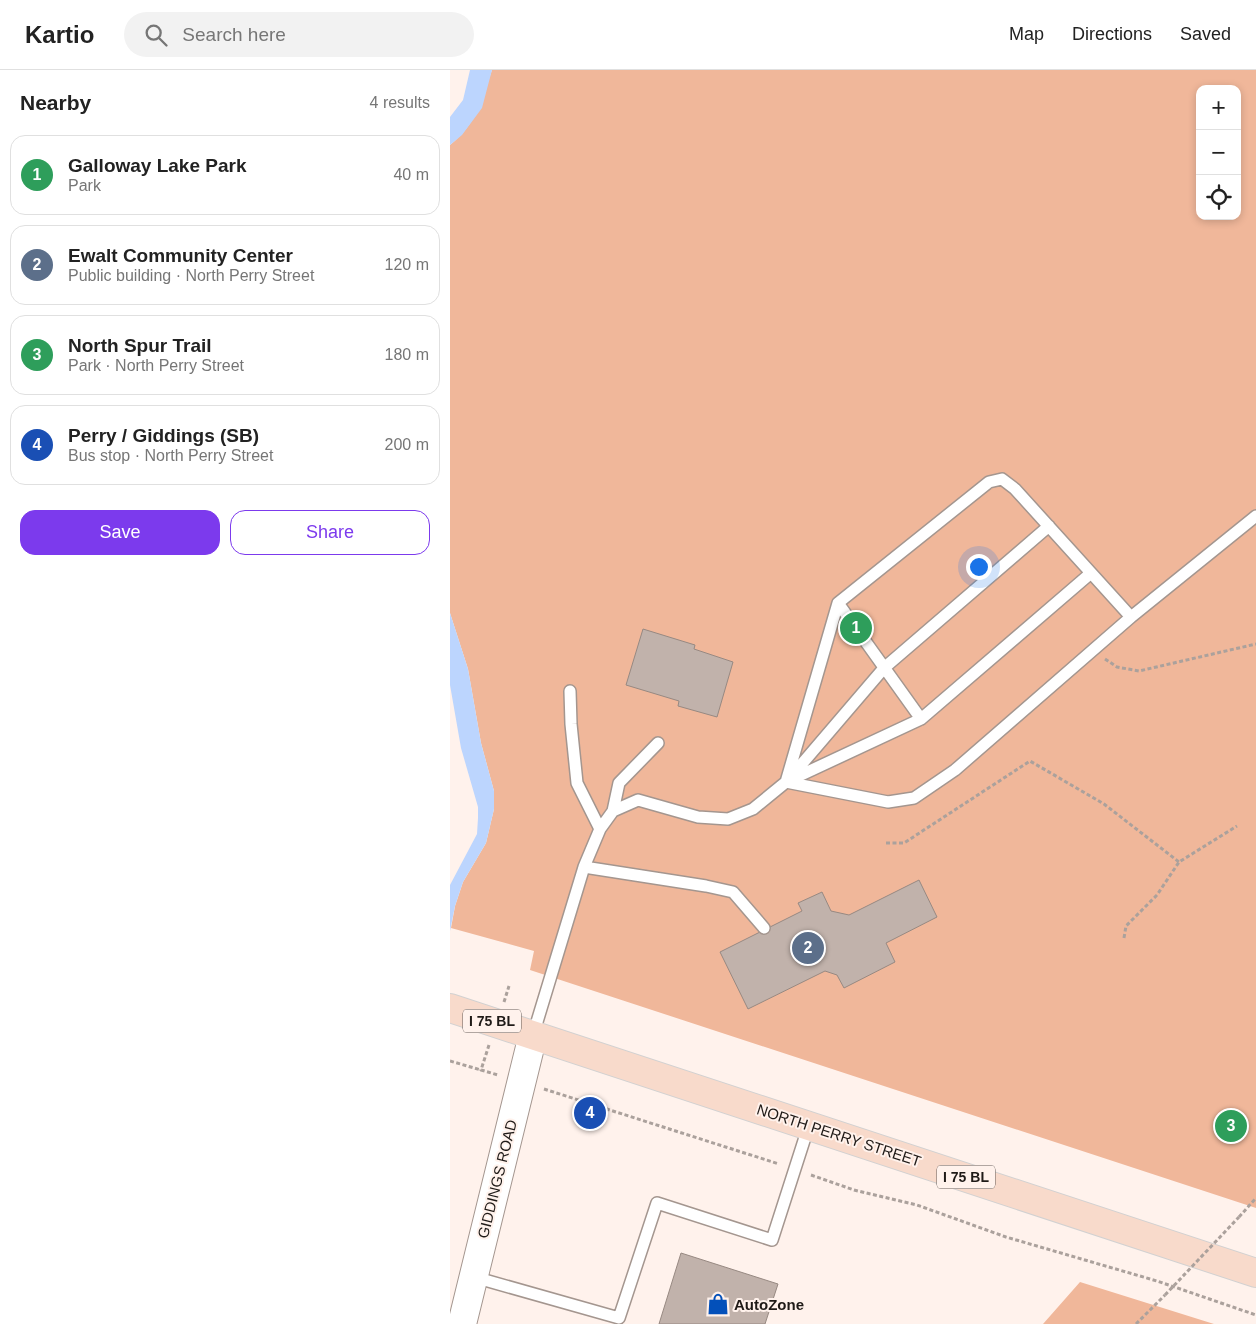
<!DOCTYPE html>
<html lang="en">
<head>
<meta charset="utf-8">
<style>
	body { margin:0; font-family:Helvetica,sans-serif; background:#f2f2f2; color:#222 }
	.controls { position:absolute; right:15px; top:15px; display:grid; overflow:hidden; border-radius:10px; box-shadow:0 2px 8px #0003 }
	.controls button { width:45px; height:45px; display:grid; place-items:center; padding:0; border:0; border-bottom:1px solid #e0e0e0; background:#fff; color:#222; font:25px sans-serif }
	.you { position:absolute; left:528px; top:496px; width:18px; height:18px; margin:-12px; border:4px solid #fff; border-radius:50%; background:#1a73e8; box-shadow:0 0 0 8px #1a73e833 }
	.badge { display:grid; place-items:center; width:32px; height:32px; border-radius:50%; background:#7c3aed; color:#fff; font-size:16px; font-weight:700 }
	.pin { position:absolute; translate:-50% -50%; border:2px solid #fff; box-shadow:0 1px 5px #0006 }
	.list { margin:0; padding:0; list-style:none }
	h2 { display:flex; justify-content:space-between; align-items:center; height:65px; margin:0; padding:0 20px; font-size:21px }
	h2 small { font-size:16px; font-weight:400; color:#767676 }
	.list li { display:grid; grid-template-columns:32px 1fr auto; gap:15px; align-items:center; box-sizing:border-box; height:80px; margin:0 10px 10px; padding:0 10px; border:1px solid #e0e0e0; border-radius:15px }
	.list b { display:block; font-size:19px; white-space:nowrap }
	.list p { margin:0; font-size:16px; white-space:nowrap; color:#767676 }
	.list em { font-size:16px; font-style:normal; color:#767676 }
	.actions { display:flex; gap:10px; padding:15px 20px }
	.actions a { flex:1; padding:11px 0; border:1px solid #7c3aed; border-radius:15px; text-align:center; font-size:18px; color:#7c3aed }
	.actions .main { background:#7c3aed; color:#fff }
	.icon { flex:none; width:28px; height:28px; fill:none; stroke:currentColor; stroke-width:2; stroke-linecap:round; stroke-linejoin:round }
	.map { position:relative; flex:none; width:806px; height:1254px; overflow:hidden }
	header { display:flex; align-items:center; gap:30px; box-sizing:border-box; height:70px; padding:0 25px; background:#fff; border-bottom:1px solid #e0e0e0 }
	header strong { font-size:24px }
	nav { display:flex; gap:28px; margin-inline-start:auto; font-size:18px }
	.search { width:350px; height:45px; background:#f2f2f2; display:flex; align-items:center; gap:12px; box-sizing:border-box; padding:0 18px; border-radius:28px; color:#767676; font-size:19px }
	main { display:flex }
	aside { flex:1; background:#fff }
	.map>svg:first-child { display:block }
	.green { fill:#f0b79a; fill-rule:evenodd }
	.water { fill:#bcd5fe }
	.building { fill:#c1b2ab; stroke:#978982 }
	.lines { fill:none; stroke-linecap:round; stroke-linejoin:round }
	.lane-casing { stroke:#a4968f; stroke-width:14 }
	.secondary-casing { stroke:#a4968f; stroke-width:30 }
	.primary-casing { stroke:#d2d1d1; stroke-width:30 }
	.path { stroke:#aba19c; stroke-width:3; stroke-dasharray:4 2.5; stroke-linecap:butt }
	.lane { stroke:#fff; stroke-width:11 }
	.secondary { stroke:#fff; stroke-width:28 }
	.primary { stroke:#f8dacb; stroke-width:28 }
	.path-bridge { stroke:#aba19c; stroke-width:3; stroke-dasharray:4 2.5; stroke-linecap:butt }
	.labels { text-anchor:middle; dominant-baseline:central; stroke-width:4; stroke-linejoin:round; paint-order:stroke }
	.shield { fill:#fff2ec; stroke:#625b57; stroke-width:1 }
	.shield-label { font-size:14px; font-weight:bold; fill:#1f1a17 }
	.street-label { font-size:15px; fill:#1f1a17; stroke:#fff2ec }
	.poi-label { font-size:15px; font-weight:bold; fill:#1f1a17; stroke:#fff2ec; text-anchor:start }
</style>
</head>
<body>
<header>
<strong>Kartio</strong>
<div class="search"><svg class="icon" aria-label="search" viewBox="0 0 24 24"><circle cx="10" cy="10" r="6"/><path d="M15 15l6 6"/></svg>Search here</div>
<nav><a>Map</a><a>Directions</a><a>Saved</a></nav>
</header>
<main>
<aside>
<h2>Nearby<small>4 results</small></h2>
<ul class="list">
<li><span class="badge" style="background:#2e9e5b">1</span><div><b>Galloway Lake Park</b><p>Park</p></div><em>40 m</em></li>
<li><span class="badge" style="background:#5c6f8a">2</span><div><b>Ewalt Community Center</b><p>Public building · North Perry Street</p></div><em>120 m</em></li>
<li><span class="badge" style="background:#2e9e5b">3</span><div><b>North Spur Trail</b><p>Park · North Perry Street</p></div><em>180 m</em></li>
<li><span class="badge" style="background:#1a4fb4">4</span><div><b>Perry / Giddings (SB)</b><p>Bus stop · North Perry Street</p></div><em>200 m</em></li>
</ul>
<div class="actions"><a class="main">Save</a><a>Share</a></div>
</aside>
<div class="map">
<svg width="806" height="1254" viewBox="0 0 806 1254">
	<rect width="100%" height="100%" fill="#fff2ec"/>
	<path class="green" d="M42 0H806V1138L80 900 84 881 1 858 5 836 13 812 36 773 44 739V721L31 673 18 599 0 543V75C27 53 31 32 42 0ZM750 19H787V146H750Z
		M630 1212 764 1254H593Z"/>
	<path class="water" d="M20 0H42L32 38 12 65 0 75V47L13 30Z
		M0 543 18 599 31 673 44 721V739L36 773 13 812 5 836 0 861V815L27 764 28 748V737L11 678 0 615Z"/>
	<path class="building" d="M193 559 245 575 244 579 283 592 267 647 228 636 229 631 176 615Z
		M469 810 487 847 436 873 445 892 394 918 387 905 375 901 298 939 270 882 352 841 348 833 372 822 381 841 399 845Z
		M231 1183 328 1214 315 1254H209Z"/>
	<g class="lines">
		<g class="lane-casing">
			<path id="lane" d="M388 533 471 649
				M120 621 121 654 127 713 150 759
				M339 709 434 598 599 456
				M336 712 388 533 539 412 552 409 565 419 681 547
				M336 712 471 649 641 503
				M163 741 169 713 208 673
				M134 797 256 816 283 822 314 858
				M83 965 134 797 150 759 163 741 188 730 248 747 278 749 303 739 336 712 438 732 464 728 505 700 681 547 806 446
				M24 1207 169 1248 207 1133 322 1170 359 1055"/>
		</g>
		<g class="secondary-casing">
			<path id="secondary" d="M12 1254 83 965"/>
		</g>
		<g class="primary-casing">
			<path id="primary" d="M0 938 806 1203"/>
		</g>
		<path class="path" d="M655 589 667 597 689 601 806 574
			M436 773H454L580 691 654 734 729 792
			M674 868 676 856 707 825 729 792 787 756
			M54 932 59 916
			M39 975 31 1000 48 1005
			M0 991 31 1000
			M94 1019 329 1094
			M361 1105 404 1120 467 1135 556 1167 707 1211 806 1245
			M789 1147 806 1128
			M686 1254 715 1225"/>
		<use href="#lane" class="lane"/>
		<use href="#secondary" class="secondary"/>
		<use href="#primary" class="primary"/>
		<path class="path-bridge" d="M715 1225 789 1147"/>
	</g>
	<defs>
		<g id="shop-bare" transform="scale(1.725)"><path d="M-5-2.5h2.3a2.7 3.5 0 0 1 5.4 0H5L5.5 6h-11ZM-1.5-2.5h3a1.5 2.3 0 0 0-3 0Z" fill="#0350ba" stroke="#fff2ec" stroke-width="2.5" paint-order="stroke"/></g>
	</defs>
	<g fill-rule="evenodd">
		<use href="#shop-bare" x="268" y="1234"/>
	</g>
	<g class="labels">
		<g class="shield">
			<rect x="13" y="939.5" width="58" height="23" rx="4"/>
			<rect x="487" y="1095.5" width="58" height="23" rx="4"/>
		</g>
		<g class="shield-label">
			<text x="42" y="951">I 75 BL</text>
			<text x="516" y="1107">I 75 BL</text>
		</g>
		<g class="street-label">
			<text transform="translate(389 1065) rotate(18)">NORTH PERRY STREET</text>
			<text transform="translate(47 1109) rotate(-76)">GIDDINGS ROAD</text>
		</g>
		<g class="poi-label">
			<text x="284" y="1234">AutoZone</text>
		</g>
	</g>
</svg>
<div class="controls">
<button>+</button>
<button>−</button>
<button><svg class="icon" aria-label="locate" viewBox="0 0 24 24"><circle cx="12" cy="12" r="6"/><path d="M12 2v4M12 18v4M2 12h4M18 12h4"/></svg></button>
</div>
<div class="you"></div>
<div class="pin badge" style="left:406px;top:558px;background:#2e9e5b">1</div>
<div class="pin badge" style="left:358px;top:878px;background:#5c6f8a">2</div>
<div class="pin badge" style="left:781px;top:1056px;background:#2e9e5b">3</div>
<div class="pin badge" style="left:140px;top:1043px;background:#1a4fb4">4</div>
</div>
</main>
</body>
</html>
